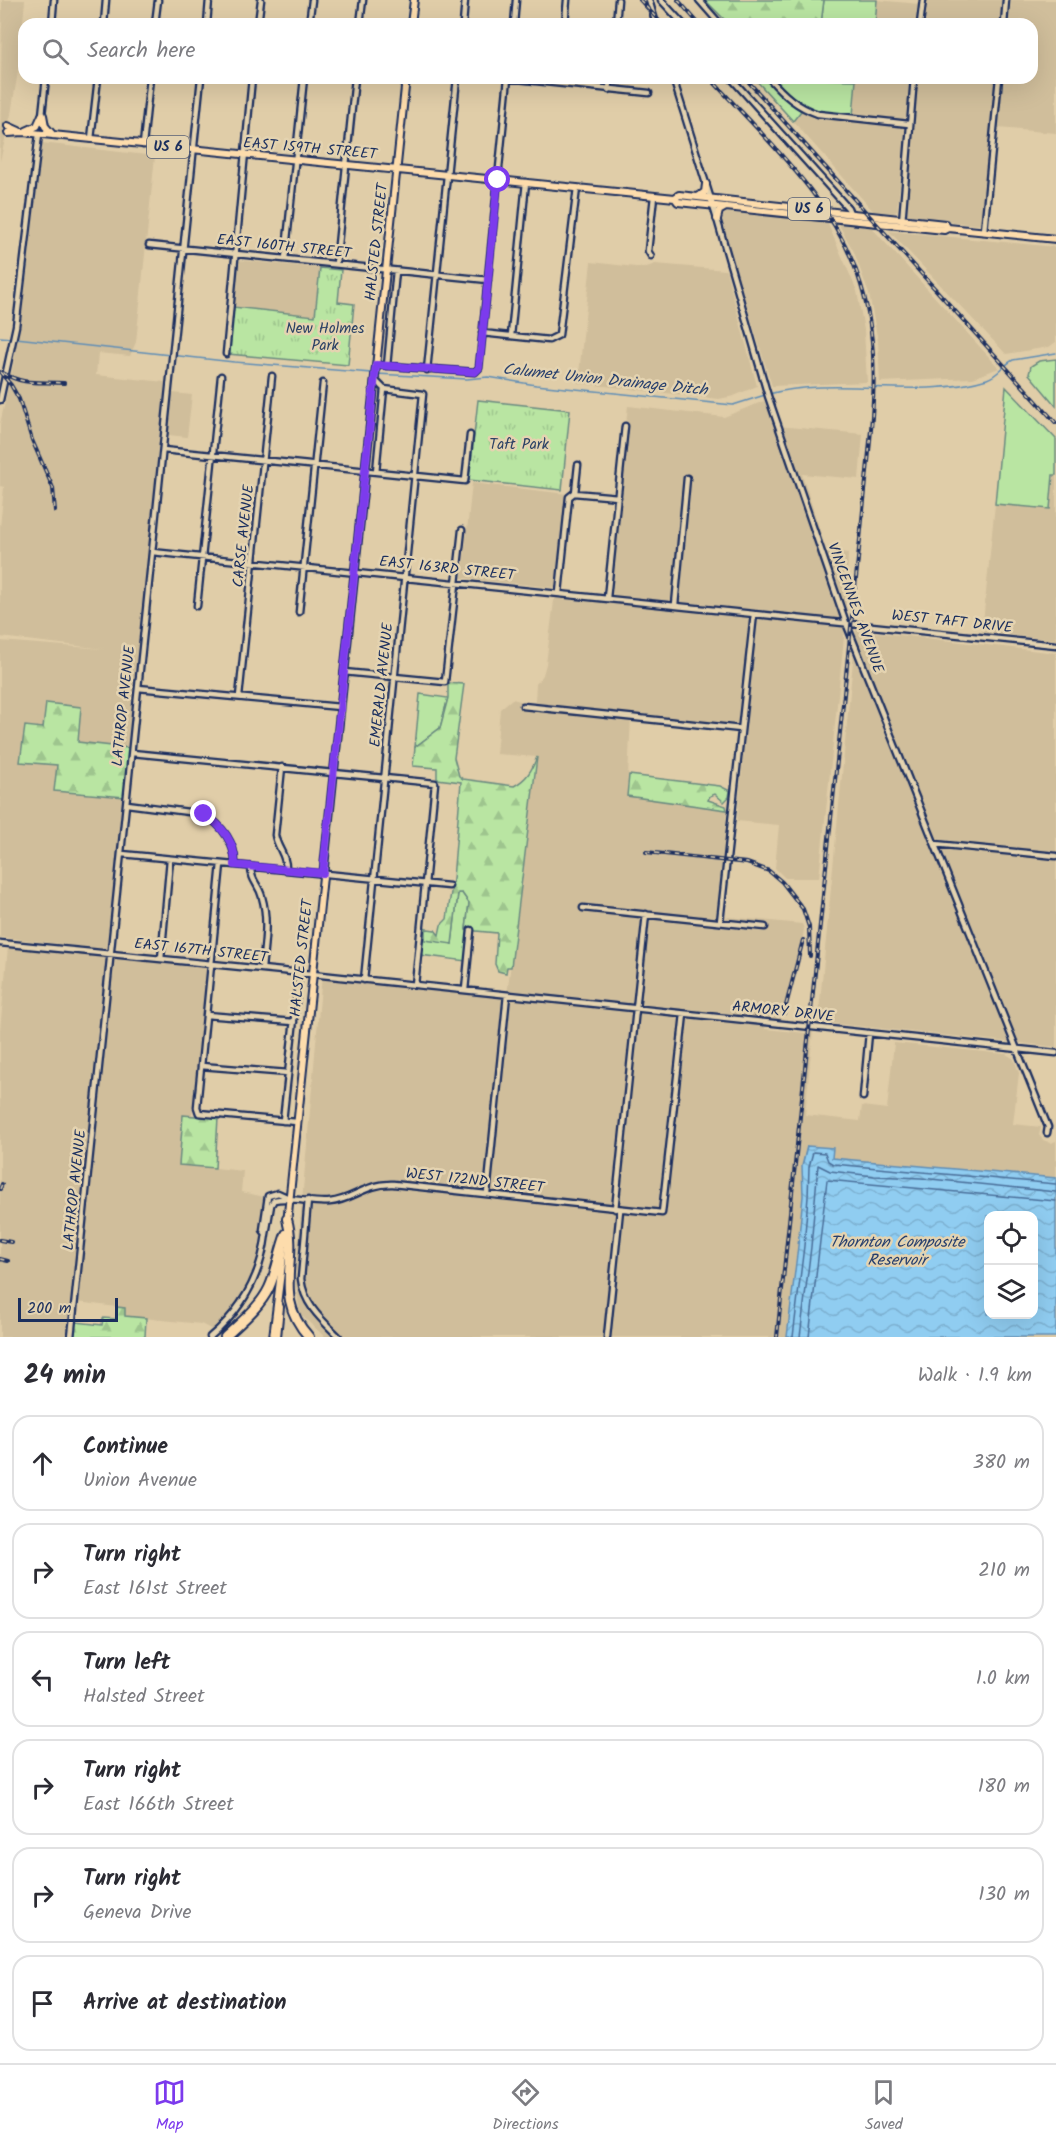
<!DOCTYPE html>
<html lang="en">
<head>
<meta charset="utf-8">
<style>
	body { margin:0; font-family:Kalam,sans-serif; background:#f2f2f3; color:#2b2b33 }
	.controls { position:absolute; right:18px; bottom:18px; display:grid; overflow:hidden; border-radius:12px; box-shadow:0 6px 24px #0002 }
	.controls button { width:54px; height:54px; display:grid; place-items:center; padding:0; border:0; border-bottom:2px solid #e1e1e2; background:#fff; color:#2b2b33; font:30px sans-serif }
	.scale { position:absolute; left:18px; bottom:15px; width:100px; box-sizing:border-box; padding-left:6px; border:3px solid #1b2f5e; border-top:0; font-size:16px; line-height:21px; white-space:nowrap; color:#1b2f5e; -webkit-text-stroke:4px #e4d3b0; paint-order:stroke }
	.stop { position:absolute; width:18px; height:18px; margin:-14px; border:4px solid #7c3aed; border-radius:50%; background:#fff }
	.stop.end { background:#7c3aed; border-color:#fff; box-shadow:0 2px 6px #0008 }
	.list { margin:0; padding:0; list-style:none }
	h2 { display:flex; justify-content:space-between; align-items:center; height:78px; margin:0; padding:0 24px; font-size:26px }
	h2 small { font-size:20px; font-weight:400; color:#7c7c81 }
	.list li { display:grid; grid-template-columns:39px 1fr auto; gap:18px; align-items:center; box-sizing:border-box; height:96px; margin:0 12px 12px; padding:0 12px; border:2px solid #e1e1e2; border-radius:18px }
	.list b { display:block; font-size:22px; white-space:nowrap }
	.list p { margin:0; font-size:20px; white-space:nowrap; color:#7c7c81 }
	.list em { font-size:20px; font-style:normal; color:#7c7c81 }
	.icon { flex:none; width:33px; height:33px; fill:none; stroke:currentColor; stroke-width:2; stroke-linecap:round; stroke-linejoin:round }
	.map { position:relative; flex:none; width:1056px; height:1337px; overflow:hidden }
	.search { position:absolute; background:#fff; box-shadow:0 6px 24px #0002; left:18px; right:18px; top:18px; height:66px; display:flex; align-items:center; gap:15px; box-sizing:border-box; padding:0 21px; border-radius:18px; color:#7c7c81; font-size:22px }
	.sheet { height:726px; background:#fff }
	nav { display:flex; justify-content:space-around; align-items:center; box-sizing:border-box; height:84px; border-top:2px solid #e1e1e2; background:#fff; font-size:16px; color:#7c7c81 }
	nav a { display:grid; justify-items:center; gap:3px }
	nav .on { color:#7c3aed }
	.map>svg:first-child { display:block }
	.built { fill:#d0be9b; fill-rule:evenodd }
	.green { fill:#b9e5a2; stroke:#6a8a80; stroke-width:1.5 }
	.forest { fill:url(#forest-firs); stroke:#6a8a80; stroke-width:1.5 }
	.park { fill:url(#park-tufts); stroke:#6a8a80; stroke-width:1.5 }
	.water { fill:url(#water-waves); stroke:#618eb6; stroke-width:1.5; fill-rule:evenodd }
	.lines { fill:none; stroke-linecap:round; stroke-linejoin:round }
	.shore { stroke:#4a6e99; stroke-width:1.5 }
	.stream { stroke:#618eb6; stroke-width:1.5 }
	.minor-casing { stroke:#1b2f5e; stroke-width:9 }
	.major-casing { stroke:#1b2f5e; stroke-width:10 }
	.highway-casing { stroke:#1b2f5e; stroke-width:12 }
	.minor { stroke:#e4d3b0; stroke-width:4.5 }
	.major { stroke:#fddcac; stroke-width:6 }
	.highway { stroke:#fddcac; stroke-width:8 }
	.rail-casing { stroke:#1b2f5e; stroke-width:4 }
	.rail { stroke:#e4d3b0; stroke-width:1.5; stroke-dasharray:4.5; stroke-linecap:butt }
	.route { stroke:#7c3aed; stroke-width:8 }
	.labels { text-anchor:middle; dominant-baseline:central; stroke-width:5; stroke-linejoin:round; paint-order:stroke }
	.shield { fill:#e4d3b0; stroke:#576077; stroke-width:1.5 }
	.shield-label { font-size:14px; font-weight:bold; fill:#1b2f5e }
	.street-label { font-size:15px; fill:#1b2f5e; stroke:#e4d3b0 }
	.park-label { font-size:15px; fill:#2b4165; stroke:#e4d3b0 }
	.water-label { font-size:16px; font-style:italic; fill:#273f6d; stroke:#e4d3b0 }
</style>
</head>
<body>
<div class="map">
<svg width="1056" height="1337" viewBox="0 0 1056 1337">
	<defs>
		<pattern id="forest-firs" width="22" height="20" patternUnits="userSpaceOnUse" patternTransform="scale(1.5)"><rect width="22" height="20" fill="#b9e5a2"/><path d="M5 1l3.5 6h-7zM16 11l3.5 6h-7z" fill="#9ec58e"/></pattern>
		<pattern id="park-tufts" width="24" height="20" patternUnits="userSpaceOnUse" patternTransform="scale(1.5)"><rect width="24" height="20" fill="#b9e5a2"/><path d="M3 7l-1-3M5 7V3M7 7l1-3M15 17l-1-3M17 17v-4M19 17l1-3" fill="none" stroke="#9ec58e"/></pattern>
		<pattern id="water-waves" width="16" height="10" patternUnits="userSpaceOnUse" patternTransform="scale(1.5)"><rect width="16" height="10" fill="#90cdf1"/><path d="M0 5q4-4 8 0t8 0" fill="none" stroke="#7cb0d1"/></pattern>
	</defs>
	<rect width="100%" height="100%" fill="#e0cda8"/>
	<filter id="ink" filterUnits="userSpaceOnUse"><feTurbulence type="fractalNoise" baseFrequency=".0167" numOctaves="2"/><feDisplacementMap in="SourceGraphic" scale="12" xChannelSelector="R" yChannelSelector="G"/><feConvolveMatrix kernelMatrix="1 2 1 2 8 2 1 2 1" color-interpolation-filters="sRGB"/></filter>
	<g filter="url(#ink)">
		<path class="built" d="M2 0H25L19 65 11 114 0 161Z
			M877 0 919 4 917 24H875Z
			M926 0H1004L1002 24H923Z
			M1011 0H1056V133L998 128 1003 78H1032V24H1008Z
			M840 78H912L907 116 902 121 853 116 856 80Z
			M918 78H996L982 222 980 225 911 218 907 216 905 211Z
			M801 111 808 115 900 125 904 128 906 133 897 211 891 215 874 212 793 121Z
			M42 143 155 156 136 342 130 356 98 353 96 375 165 382 164 392 192 395 187 437 160 434 109 950 0 937V641L104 649 0 637V527L4 487 0 486V424L13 366 23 306Z
			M728 210 827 222 857 291 864 330 867 382 772 386 720 220Z
			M838 223 871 227 999 368 973 378 880 382 878 341 869 294 854 252Z
			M889 231 1056 247V342L1049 347 1006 354Z
			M237 260 320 268 315 316 233 307Z
			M591 262 644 268 655 264 726 270 757 386 734 396 719 399 578 383Z
			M764 401 778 426 863 434 859 479 802 474 826 550 848 553 846 618 819 878H785L775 868 779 825 737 821 750 685 741 729 715 722 631 717 627 796 727 810 718 916 802 924 804 929 801 951 782 1019 766 1018 765 1029 806 1033 807 1029 813 1030 805 1115 860 1121 862 1106 887 1109 894 1043 1006 1054 1014 1059 1019 1073 1013 1124 1041 1127 1039 1135 1043 1140 1051 1143 1056 1141V1337H325L300 1314 295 1280 322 975 507 995 537 757 496 754 500 709 512 699 533 704 535 701 536 684 543 675 546 664 554 601 559 593 607 598 628 406 724 417ZM988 1216H1034V1314H988Z
			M1054 475H1056V640L982 632 995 504 1050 509Z
			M472 483 567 494 557 588 462 578Z
			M856 630 1056 653V1047L818 1022Z
			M8 947 107 957 68 1337H0V1030Z
			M112 957 207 967 192 1115H184L179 1164 243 1171 241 1192 265 1197 259 1255 253 1278 235 1309 213 1330 201 1324 124 1316 125 1308 77 1302Z"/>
		<path class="green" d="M824 0H877L875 24 821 23Z
			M754 78H765L778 92 801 111 793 121Z
			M773 78 856 80 853 116C811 111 802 109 773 78Z
			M1056 359V406L1029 374 1031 366 1039 361Z
			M1006 387 1056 439V475H1053L1050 509 995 504Z
			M420 694 448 698 440 728 415 747Z
			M458 893H462L469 903 466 929 470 930 466 961 420 955 422 927 427 928 425 931 452 944Z"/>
		<path class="forest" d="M705 0H824L821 24H729Z
			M448 683 464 684 454 758 459 776 463 779 514 786C527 779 532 770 537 757L511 967H507L506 973 498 971 495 964 497 933 466 930 469 903 462 893H458L452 944 425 940V931L428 929 435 930 439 935 441 925 447 919 453 879 461 782 437 779V768L413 766 415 747 440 728 448 698Z
			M46 703 81 707 78 742 129 748 125 797 54 791 57 765 20 762 25 726 43 728Z
			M629 775 720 786 730 791 729 797 724 802 715 794 710 796 708 800 726 806 727 810 627 796Z
			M183 1115 218 1118 215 1168 179 1165Z
			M117 1307 125 1308V1316L146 1318 145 1337H74L76 1322 102 1325 103 1318 116 1319Z"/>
		<path class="park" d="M320 268 341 270 338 302 354 304 348 365 228 354 233 307 315 316Z
			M478 400 570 410 562 490 469 480Z"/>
		<path class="water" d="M807 1146 833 1148 832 1158 1056 1178V1337H787L798 1246 803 1196 802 1166ZM988 1216H1034V1314H988Z"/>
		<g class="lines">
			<path class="shore" d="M793 1337 804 1246 808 1197 809 1167 813 1152 825 1153 828 1161 833 1164 1056 1184
				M800 1337 811 1247 818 1165 830 1171 874 1176 921 1178 1056 1192
				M809 1337 827 1180 1056 1201"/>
			<path class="stream" d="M0 337 11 338
				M16 338 234 362 372 373
				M377 374 467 379 488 377 536 385 733 405 765 395
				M769 394C837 376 921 400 987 379 999 375 1003 365 1013 360L1056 353"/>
			<g class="minor-casing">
				<path id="minor" d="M649 0 656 24
					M661 0 683 24
					M699 0 720 24
					M52 24 54 0
					M104 24 106 0
					M155 24 158 0
					M207 24 209 0
					M258 24 261 0
					M309 24 312 0
					M360 24 363 0
					M463 24 465 0
					M514 24 516 0
					M565 24 567 0
					M616 24 618 0
					M920 24 923 0
					M1004 24 1006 0
					M507 78 649 93
					M673 78 717 219 768 396 846 623 1048 1127 1047 1133
					M731 78 848 208 850 213
					M769 78C784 95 797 107 818 114L909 124
					M609 90 610 78
					M42 115 46 78
					M91 139 98 78
					M143 145 150 78
					M902 222 914 78
					M984 231 999 78
					M149 245 488 280
					M651 256 648 251 654 196
					M285 259 304 78
					M336 264 355 78
					M482 333 549 340 559 335 577 188
					M511 336 526 182
					M226 354 252 78
					M376 365 475 372 479 368 508 78
					M387 366 396 271
					M427 370 457 78
					M0 400 16 326 39 134
					M163 450 465 481 470 435
					M376 472 384 389
					M575 493 578 465
					M152 552 1056 645
					M559 593 569 497 574 493 618 497
					M607 598 625 426
					M675 605 687 478
					M197 606 221 376
					M299 612 323 383
					M344 672 445 682 462 530
					M138 688 340 707
					M239 697 272 376
					M523 706 741 729
					M132 753 435 783 415 985
					M282 767 275 835C277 848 287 856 286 870
					M127 804 204 814C222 825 236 844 235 865
					M935 844 1056 856
					M122 854 449 886
					M221 864 197 1107 199 1113 297 1122
					M251 867C251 882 259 884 262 897 269 921 264 945 262 969
					M583 908 765 927
					M720 922 754 614
					M0 943 312 974 1056 1053
					M161 959 170 859
					M364 980 423 394 384 389 375 380
					M465 990 471 930
					M206 1015 294 1022
					M201 1066 288 1073
					M863 1097 869 1033
					M283 1121 299 973
					M487 1194 507 995
					M308 1200 301 1279C304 1305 322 1320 339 1337
					M615 1209 646 914
					M266 1234 271 1205 274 1200C293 1196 311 1204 330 1202 353 1200 366 1183 393 1184L662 1213 684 1014
					M71 1337 201 78
					M210 1337C242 1310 261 1276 266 1234L263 1230 268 1196 278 1193 289 1198
					M607 1337 620 1210"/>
			</g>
			<g class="major-casing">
				<path id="major" d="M411 24 414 0
					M43 115 45 126 53 135
					M8 126 19 131
					M26 131 37 126 42 115
					M8 133 23 132 675 198 679 195 945 224 948 228
					M698 197 705 192 706 184
					M675 198 678 202 944 230 948 228 1056 239
					M717 219 719 211 726 207
					M287 1223 406 78
					M273 1337 284 1248
					M277 1337 280 1307 278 1303"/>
			</g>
			<g class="highway-casing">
				<path id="highway" d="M287 1219C299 1263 272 1296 309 1337
					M225 1337C241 1322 260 1307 269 1288 277 1271 279 1252 286 1234"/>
			</g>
			<use href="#minor" class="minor"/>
			<use href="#major" class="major"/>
			<use href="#highway" class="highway"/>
			<g class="rail-casing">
				<path id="rail" d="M640 0 662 24
					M678 0 699 24
					M710 78C767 141 836 201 861 285 881 350 873 414 866 481 860 536 855 591 849 646 825 876 801 1107 777 1337
					M745 78 1056 423
					M0 372 11 385 19 399 32 440 53 488 55 511
					M3 373C25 386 40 381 64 383
					M646 852 747 863 769 871 782 882 803 909 809 927 810 956
					M784 1013 803 940
					M0 1189 2 1184
					M0 1240 11 1242
					M0 1259 8 1261"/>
			</g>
			<use href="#rail" class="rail"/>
		</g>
	</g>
	<g class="lines" filter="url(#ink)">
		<path class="route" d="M204 814C222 825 236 844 235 865L323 873 376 365 475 372 479 368 498 180"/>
	</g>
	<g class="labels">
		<g class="shield">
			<rect x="147" y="136" width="42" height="22" rx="4.5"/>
			<rect x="788" y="198" width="42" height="22" rx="4.5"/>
		</g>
		<g class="shield-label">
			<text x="168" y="147">US 6</text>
			<text x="809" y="209">US 6</text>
		</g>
		<g class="street-label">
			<text transform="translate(310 149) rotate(5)">EAST 159TH STREET</text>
			<text transform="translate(377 242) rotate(-84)">HALSTED STREET</text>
			<text transform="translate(284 247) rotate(6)">EAST 160TH STREET</text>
			<text transform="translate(244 536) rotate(-84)">CARSE AVENUE</text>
			<text transform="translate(447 569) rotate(6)">EAST 163RD STREET</text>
			<text transform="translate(855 608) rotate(70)">VINCENNES AVENUE</text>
			<text transform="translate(952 622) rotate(6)">WEST TAFT DRIVE</text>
			<text transform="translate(382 685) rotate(-84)">EMERALD AVENUE</text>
			<text transform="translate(124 706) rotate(-84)">LATHROP AVENUE</text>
			<text transform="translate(201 951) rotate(6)">EAST 167TH STREET</text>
			<text transform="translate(302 958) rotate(-84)">HALSTED STREET</text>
			<text transform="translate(783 1012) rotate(6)">ARMORY DRIVE</text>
			<text transform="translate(475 1181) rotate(6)">WEST 172ND STREET</text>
			<text transform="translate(75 1190) rotate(-84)">LATHROP AVENUE</text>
		</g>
		<g class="park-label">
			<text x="325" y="329">New Holmes<tspan x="325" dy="17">Park</tspan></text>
			<text x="519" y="445">Taft Park</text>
		</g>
		<g class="water-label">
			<text transform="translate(605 380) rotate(6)">Calumet Union Drainage Ditch</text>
			<text x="897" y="1242">Thornton Composite<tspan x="897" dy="18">Reservoir</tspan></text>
		</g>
	</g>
</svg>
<div class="controls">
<button><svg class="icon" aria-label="locate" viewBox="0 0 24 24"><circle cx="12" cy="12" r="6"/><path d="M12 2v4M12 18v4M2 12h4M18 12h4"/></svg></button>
<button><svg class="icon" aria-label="layers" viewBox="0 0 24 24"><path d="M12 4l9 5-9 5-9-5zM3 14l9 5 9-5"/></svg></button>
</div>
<div class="scale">200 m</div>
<div class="stop" style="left:498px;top:180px"></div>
<div class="stop end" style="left:204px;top:814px"></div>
<div class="search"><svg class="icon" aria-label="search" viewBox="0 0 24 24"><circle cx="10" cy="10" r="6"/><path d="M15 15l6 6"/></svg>Search here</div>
</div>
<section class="sheet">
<h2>24 min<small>Walk · 1.9 km</small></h2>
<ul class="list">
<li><svg class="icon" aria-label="ahead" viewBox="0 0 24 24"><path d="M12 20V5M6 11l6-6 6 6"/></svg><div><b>Continue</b><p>Union Avenue</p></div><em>380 m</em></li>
<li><svg class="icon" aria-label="right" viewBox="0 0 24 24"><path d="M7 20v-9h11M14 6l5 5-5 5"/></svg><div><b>Turn right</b><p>East 161st Street</p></div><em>210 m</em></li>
<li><svg class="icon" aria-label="left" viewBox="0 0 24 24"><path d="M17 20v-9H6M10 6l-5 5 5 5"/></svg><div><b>Turn left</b><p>Halsted Street</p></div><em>1.0 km</em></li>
<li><svg class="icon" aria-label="right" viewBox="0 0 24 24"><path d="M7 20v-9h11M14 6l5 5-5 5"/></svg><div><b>Turn right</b><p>East 166th Street</p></div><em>180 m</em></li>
<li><svg class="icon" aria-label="right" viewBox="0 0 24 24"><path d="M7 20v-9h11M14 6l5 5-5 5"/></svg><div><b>Turn right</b><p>Geneva Drive</p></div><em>130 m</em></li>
<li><svg class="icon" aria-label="arrive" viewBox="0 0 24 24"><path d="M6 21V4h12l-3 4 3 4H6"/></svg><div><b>Arrive at destination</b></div></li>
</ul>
</section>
<nav>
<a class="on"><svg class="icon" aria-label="map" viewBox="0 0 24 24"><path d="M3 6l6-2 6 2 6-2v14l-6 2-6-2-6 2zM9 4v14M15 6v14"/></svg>Map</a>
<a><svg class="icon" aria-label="directions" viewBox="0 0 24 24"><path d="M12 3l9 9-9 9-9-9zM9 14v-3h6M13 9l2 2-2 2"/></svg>Directions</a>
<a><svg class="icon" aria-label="saved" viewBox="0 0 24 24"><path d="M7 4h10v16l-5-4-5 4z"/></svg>Saved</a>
</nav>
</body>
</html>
